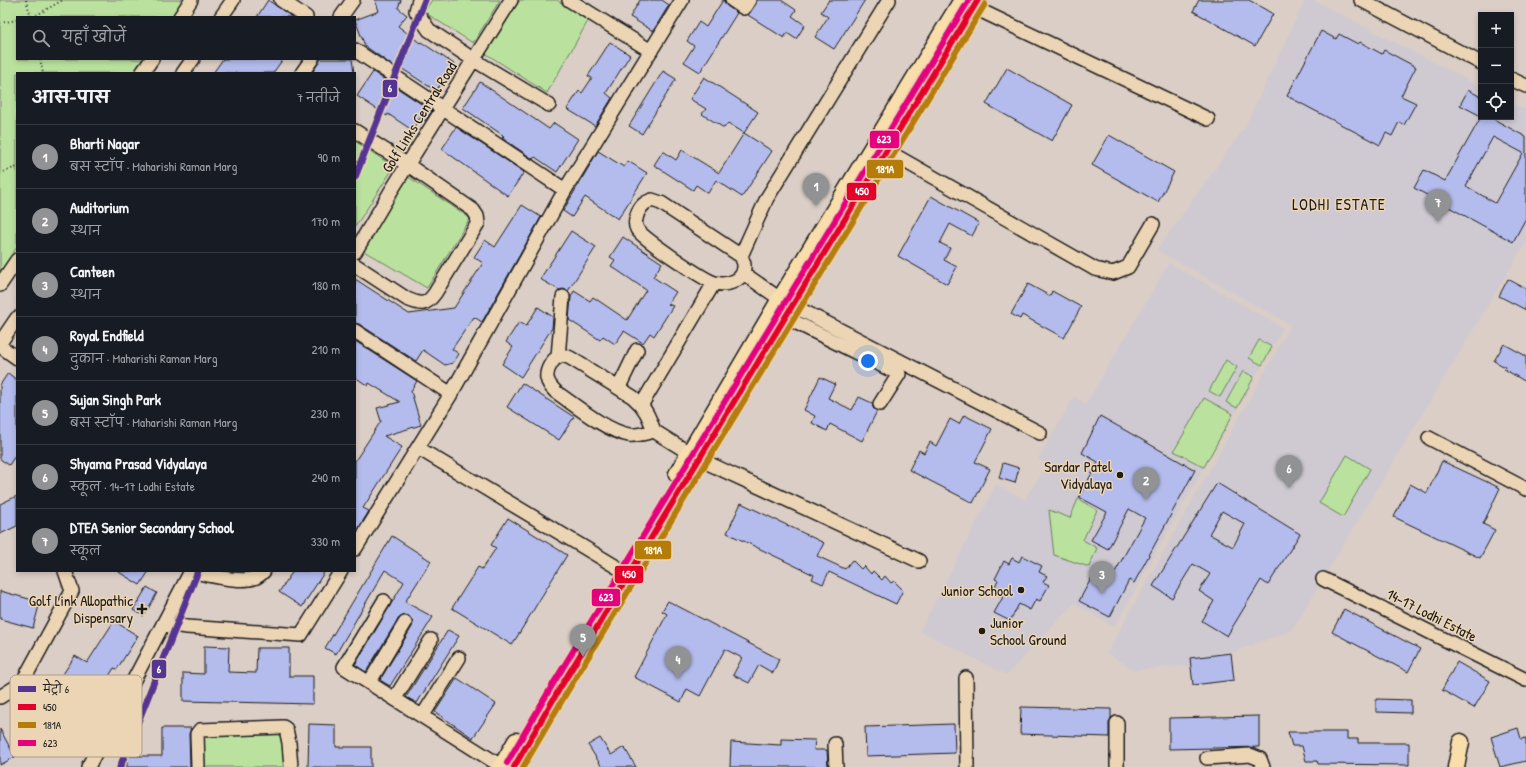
<!DOCTYPE html>
<html lang="hi">
<head>
<meta charset="utf-8">
<style>
	body { margin:0; font-family:"Patrick Hand","Playpen Sans Deva",sans-serif; background:#20242c; color:#f1f3f6 }
	.controls { position:absolute; right:12px; top:12px; display:grid; overflow:hidden; border-radius:0px; box-shadow:0 2px 6px #0003 }
	.controls button { width:36px; height:36px; display:grid; place-items:center; padding:0; border:0; border-bottom:1px solid #363941; background:#171b24; color:#f1f3f6; font:20px sans-serif }
	.you { position:absolute; left:868px; top:361px; width:14px; height:14px; margin:-10px; border:3px solid #fff; border-radius:50%; background:#1a73e8; box-shadow:0 0 0 6px #1a73e833 }
	.badge { display:grid; place-items:center; width:26px; height:26px; border-radius:50%; background:#919294; color:#fff; font-size:13px; font-weight:700 }
	.pin { position:absolute; translate:-50% -33px; filter:drop-shadow(0 1px 2px #0008) }
	.pin::after { content:''; position:absolute; top:21px; width:14px; height:12px; background:inherit; clip-path:polygon(0 0,100% 0,50% 100%) }
	.list { margin:0; padding:0; list-style:none }
	h2 { display:flex; justify-content:space-between; align-items:center; height:52px; margin:0; padding:0 16px; font-size:17px }
	h2 small { font-size:13px; font-weight:400; color:#9ea1a6 }
	.list li { display:grid; grid-template-columns:26px 1fr auto; gap:12px; align-items:center; box-sizing:border-box; height:64px; padding:0 16px; border-top:1px solid #363941 }
	.list b { display:block; font-size:15px; white-space:nowrap }
	.list p { margin:0; font-size:13px; white-space:nowrap; color:#9ea1a6 }
	.list em { font-size:13px; font-style:normal; color:#9ea1a6 }
	.icon { flex:none; width:22px; height:22px; fill:none; stroke:currentColor; stroke-width:2; stroke-linecap:round; stroke-linejoin:round }
	.map { position:relative; flex:none; width:1526px; height:767px; overflow:hidden }
	.search { position:absolute; background:#171b24; box-shadow:0 2px 6px #0003; left:16px; top:16px; width:340px; height:44px; display:flex; align-items:center; gap:10px; box-sizing:border-box; padding:0 14px; border-radius:0px; color:#9ea1a6; font-size:15px }
	.panel { position:absolute; background:#171b24; box-shadow:0 2px 6px #0003; left:16px; top:72px; width:340px; height:500px; border-radius:0px }
	.map>svg:first-child { display:block }
	.built { fill:#cfc9d2 }
	.green { fill:#bae29e; stroke:#6b7f5d }
	.building { fill:#b4bced; stroke:#1c1c1c; fill-rule:evenodd }
	.lines { fill:none; stroke-linecap:round; stroke-linejoin:round }
	.minor-casing { stroke:#1c1c1c; stroke-width:16 }
	.major-casing { stroke:#1c1c1c; stroke-width:19 }
	.path { stroke:#1c1c1c; stroke-width:2; stroke-dasharray:1 3; stroke-linecap:butt }
	.minor { stroke:#ecd5b5; stroke-width:13 }
	.major { stroke:#f9deab; stroke-width:16 }
	.bus-1-casing { stroke:#ecd5b5; stroke-width:9 }
	.bus-2-casing { stroke:#ecd5b5; stroke-width:9 }
	.bus-3-casing { stroke:#ecd5b5; stroke-width:9 }
	.bus-1 { stroke:#e4002b; stroke-width:6 }
	.bus-2 { stroke:#b57d08; stroke-width:6 }
	.bus-3 { stroke:#e5007d; stroke-width:6 }
	.metro-1-casing { stroke:#ecd5b5; stroke-width:10 }
	.metro-1 { stroke:#553592; stroke-width:7 }
	.poi-dot { fill:#1c1c1c; stroke:#ecd5b5; stroke-width:1.5 }
	.labels { text-anchor:middle; dominant-baseline:central; stroke-width:3; stroke-linejoin:round; paint-order:stroke }
	.street-label { font-size:15px; fill:#1c1c1c; stroke:#ecd5b5 }
	.poi-label { font-size:15px; fill:#1c1c1c; stroke:#ecd5b5; text-anchor:end }
	.neighbourhood-label { font-size:16px; letter-spacing:1px; fill:#1c1c1c; stroke:#ecd5b5 }
	.key { fill:#ecd5b5; stroke:#ae9e87; stroke-width:1 }
	.key-label { font-size:11px; fill:#1c1c1c }
	.line-badge { stroke:#ecd5b5; stroke-width:1.5 }
	.badge-label { font-size:11px; text-anchor:middle; font-weight:bold; fill:#fff }
</style>
</head>
<body>
<div class="map">
<svg width="1526" height="767" viewBox="0 0 1526 767">
	<rect width="100%" height="100%" fill="#dbcec6"/>
	<filter id="ink" filterUnits="userSpaceOnUse"><feTurbulence type="fractalNoise" baseFrequency=".025" numOctaves="2"/><feDisplacementMap in="SourceGraphic" scale="8" xChannelSelector="R" yChannelSelector="G"/><feConvolveMatrix kernelMatrix="1 2 1 2 8 2 1 2 1" color-interpolation-filters="sRGB"/></filter>
	<g filter="url(#ink)">
		<path class="built" d="M1305 0H1313L1481 87V117H1511V103L1526 110V242L1292 630 1231 653 1190 658 1191 666 1134 670 1107 653 1291 325 1157 250 1245 127Z
			M1169 263 1283 328 1114 627 1074 603 1007 675 920 631 996 485 1025 499 1047 465 1038 459 1074 397 1086 404Z"/>
		<path class="green" d="M0 0H183L171 17H17V59H143L134 73H17V247L0 272Z
			M432 0H500L473 43 424 12Z
			M520 0H557L588 21 547 93 485 53Z
			M355 141 394 167 355 227Z
			M407 176 470 218 427 288 362 250Z
			M1259 340 1272 347 1262 365 1249 358Z
			M1226 360 1237 367 1220 397 1209 391Z
			M1243 371 1254 377 1237 408 1226 402Z
			M1204 398 1233 414 1204 467 1174 451Z
			M1347 455 1370 469 1343 517 1319 503Z
			M1078 499 1097 510 1083 540 1097 548 1089 567 1054 555 1049 510 1070 518Z
			M199 727 284 729V767H199Z"/>
		<path class="building" d="M268 0 275 5 292 17H257Z
			M375 0H401L398 8 407 15 398 26 420 43 421 42 454 64 436 91 398 66 396 68 365 46 355 20 379 11Z
			M640 0H662L669 5 653 31 630 17Z
			M723 0 727 6 737 13 700 72 684 62 694 46 687 41 699 22 706 27Z
			M757 0H781L796 10 792 16 805 25 796 39 787 33 784 38 748 15 756 4Z
			M829 0H865L834 49 815 37 828 17 821 12Z
			M1199 0H1249L1273 14 1255 46 1193 11Z
			M1321 31 1336 39 1339 34 1358 44 1360 42 1382 54 1384 50 1416 67 1401 96 1416 103 1404 125 1399 122 1392 136 1386 133 1380 145 1287 96Z
			M610 42 630 55 606 93 612 98 595 126 567 109 579 91 582 93 592 78 588 76Z
			M223 59H283L273 73H213Z
			M321 59H352L354 73H312Z
			M1007 68 1072 105 1052 141 986 104Z
			M663 71 676 79 642 134 629 126Z
			M373 72 432 111 425 121 420 118 412 130 388 114 387 116 357 96Z
			M704 77 758 112 744 133 772 151 742 197 716 180 708 193 696 185 693 190 654 165 663 151 676 160 682 150 719 173 744 133 728 123 724 128 702 114 706 109 690 99Z
			M480 82 549 129 554 123 578 139 557 172 535 157 533 159 502 138 504 136 463 108Z
			M1468 90 1481 97V116L1460 105Z
			M1481 117H1490L1526 137V218L1513 242 1414 188 1424 170 1445 181ZM1493 137 1523 153 1495 203 1466 186Z
			M456 127 524 172 508 196 442 149Z
			M1109 135 1174 172 1158 202 1092 165Z
			M598 151 624 167 628 161 647 173 618 219 585 197 572 217 563 211Z
			M931 196 979 223 972 236 950 224 940 243 950 248 944 260 957 267 947 284 898 256Z
			M522 205 541 217 482 322 474 317 452 349 459 354 453 363 445 365 423 350 416 361 359 324 355 323V279L409 314 454 308 483 263 474 257 485 240 495 247Z
			M571 231 596 247 568 291 563 289 559 290 540 279Z
			M623 237 662 263 653 277 676 292 668 304 673 306 654 336 650 333 643 343 624 331 615 344 603 336 600 340 569 320 571 297 574 291 590 301 593 297 627 320 646 290 611 266 615 260 610 257Z
			M1508 279 1526 289V310L1499 296Z
			M1028 284 1050 296 1052 291 1081 307 1064 338 1022 315 1020 319 1011 314Z
			M538 307 553 317 552 328 521 377 502 364 513 347 506 342 519 322 526 326Z
			M355 341 417 381 411 391 421 425 384 436 402 447 363 508 369 511 355 534V461L381 421 377 408 400 402 369 383 368 386 355 377Z
			M1504 344 1526 356V382L1504 369 1505 367 1494 361Z
			M8 373 17 380V453L9 465 0 459V385Z
			M820 377 835 384 828 398 852 410 859 397 872 403 873 408 877 411 862 441 830 424 827 431 812 423 815 416 804 410Z
			M522 383 574 417 559 440 507 407Z
			M964 415 992 429 975 462 990 469 973 503 909 470 919 450 924 453 930 442 936 446 950 419 959 424Z
			M1100 416 1195 470 1134 583 1129 580 1110 617 1079 601 1093 575 1109 583 1145 518 1129 509 1108 549 1091 540 1107 512 1079 497 1098 462 1082 453Z
			M1442 461 1500 488 1483 524 1495 530 1480 558 1394 517 1410 484 1427 493Z
			M1003 463 1019 468 1015 483 999 478Z
			M1217 483 1300 534 1268 585 1261 580 1227 636 1202 621 1214 601 1199 591 1210 574 1193 564 1172 598 1153 586ZM1222 511 1245 524 1233 547 1209 534Z
			M17 496V526L0 534V504Z
			M741 503 824 543 817 556 845 569 852 560 861 569 864 566 871 574 873 571 882 580 885 576 891 583 894 581 903 590 896 604 829 572 823 584 812 579 814 575 727 533Z
			M508 518 567 555 512 645 452 608 478 567 482 569 496 548 491 545Z
			M392 536 431 561 405 602 433 617 390 686 380 680 412 627 413 623 409 616 405 615 398 619 366 672 355 665 404 582 385 570 336 654 325 648Z
			M1022 556 1042 566 1039 572 1047 576 1043 582 1049 585 1040 601 1036 599 1030 610 1019 604 1010 621 994 613 1003 597 995 593 998 588 995 586 998 580 995 579 1004 561 1009 564 1012 558 1019 562Z
			M117 571H149L140 585Z
			M293 571H325L302 607 279 592Z
			M147 587 157 593 144 616 133 610Z
			M0 591 40 602 33 628 0 619Z
			M668 601 779 659 773 673 759 665 749 683 733 675 742 658 725 649 700 696 687 689 681 702 634 677 667 614 662 611Z
			M1344 609 1420 649 1408 672 1332 632Z
			M114 621 138 636 117 669 114 668 91 705 76 696 79 692 59 680 75 656 87 663Z
			M448 630 459 636 417 703 406 697Z
			M204 646 229 647 228 672 256 673 257 648H289V676H313V704L183 701V673L204 674Z
			M1231 653 1234 680 1193 685 1190 658Z
			M1457 662 1490 681 1474 708 1442 690Z
			M457 678 496 704 473 738 435 712Z
			M1376 699 1411 700V713L1376 712Z
			M1021 707 1111 709V718L1109 723V737L1020 734Z
			M1259 716V747L1169 749V718Z
			M309 724 336 725V747H371V767H308Z
			M954 724 955 753 866 756 865 727Z
			M162 728H191L189 734 190 767H127V756H162Z
			M1518 728 1521 739 1526 738V761L1500 767 1491 737Z
			M0 729 15 757 0 765Z
			M1288 732H1347V739H1358V743H1409V765L1318 764 1317 761H1306L1302 746H1292Z
			M600 738 611 755 624 747 636 767H602L588 745Z
			M781 739 815 740 814 750H827L828 767H730L731 742 781 745Z"/>
		<g class="lines">
			<g class="minor-casing">
				<path id="minor" d="M281 0 306 17
					M419 0 416 11 429 30 474 60 549 105
					M569 0 651 51
					M732 0 744 8 749 0
					M1361 0 1481 63
					M973 7 1208 119
					M180 17 191 0
					M221 17 233 0
					M341 17 353 0
					M355 50 565 190
					M142 73 152 59
					M183 73 193 59
					M302 73 312 59
					M1511 79 1526 86
					M355 131 408 165 473 210 477 216 478 223 435 293C426 306 421 305 407 299L355 265
					M887 151 1095 269 1113 273 1128 267 1153 224
					M652 200 661 203 741 256C742 259 744 262 744 265 745 281 727 286 715 283 704 280 642 238 637 229 633 222 638 209 644 204 646 202 650 201 652 200Z
					M355 252 391 191 511 0
					M741 256 767 198 889 0
					M743 273 780 299 1040 433
					M0 285 17 260
					M785 317 899 374 880 404
					M355 331 451 394
					M0 343 17 318
					M0 346 17 358
					M558 357 563 297
					M619 387 637 350
					M642 404 714 283
					M654 431C646 433 637 436 629 435 606 431 575 405 556 392 552 388 548 384 547 378 546 370 552 359 560 356 564 355 569 357 572 359L633 397C645 407 649 417 654 431L699 459 919 561
					M1429 438 1526 489
					M418 448 620 569
					M355 549 451 394 565 190 682 0
					M65 571 72 591 22 683 108 730
					M192 571C206 575 240 583 254 578 258 577 261 574 264 571
					M1323 579 1526 680
					M384 601 344 667 501 766
					M163 624 187 627 301 635 341 571
					M966 678 967 767
					M369 683 405 623
					M0 697 22 683
					M395 698 431 640
					M423 715 459 658
					M835 744 836 767
					M1207 758 1250 755 1260 759 1263 767
					M88 767 191 571
					M198 767 197 734 200 730 283 727 286 729 289 743 291 767
					M1117 767V723"/>
			</g>
			<g class="major-casing">
				<path id="major" d="M677 474 780 299 962 0
					M501 767 516 741
					M514 767 560 688 978 0
					M1456 767 1461 742"/>
			</g>
			<path class="path" d="M26 0 31 17
				M33 17 63 0
				M0 23 17 20
				M40 59 43 73
				M0 173 17 167"/>
			<use href="#minor" class="minor"/>
			<use href="#major" class="major"/>
			<g class="bus-1-casing">
				<path id="bus-1" d="M514 767 560 688 978 0"/>
			</g>
			<g class="bus-2-casing">
				<path id="bus-2" d="M523 767 567 692 985 4"/>
			</g>
			<g class="bus-3-casing">
				<path id="bus-3" d="M507 763 553 684 969 0"/>
			</g>
			<use href="#bus-1" class="bus-1"/>
			<use href="#bus-2" class="bus-2"/>
			<use href="#bus-3" class="bus-3"/>
			<g class="metro-1-casing">
				<path id="metro-1" d="M355 177 425 0
					M120 767 198 571"/>
			</g>
			<use href="#metro-1" class="metro-1"/>
		</g>
	</g>
	<g class="poi-dot">
		<circle cx="1120" cy="475" r="4"/>
		<circle cx="1021" cy="590" r="4"/>
		<path d="M140 603h4v4h4v4h-4v4h-4v-4h-4v-4h4z"/>
		<circle cx="982" cy="631" r="4"/>
	</g>
	<g class="labels">
		<g class="street-label">
			<text transform="translate(419 117) rotate(-58)">Golf Links Central Road</text>
			<text transform="translate(1432 615) rotate(27)">14-17 Lodhi Estate</text>
		</g>
		<g class="poi-label">
			<text x="1112" y="466">Sardar Patel<tspan x="1112" dy="17">Vidyalaya</tspan></text>
			<text x="1013" y="590">Junior School</text>
			<text x="133" y="600">Golf Link Allopathic<tspan x="133" dy="17">Dispensary</tspan></text>
			<text x="990" y="622" text-anchor="start">Junior<tspan x="990" dy="17">School Ground</tspan></text>
		</g>
		<g class="neighbourhood-label">
			<text x="1339" y="204">LODHI ESTATE</text>
		</g>
	</g>
	<rect x="10" y="675" width="132" height="82" rx="6" class="key"/>
	<rect x="18" y="686" width="18" height="6" fill="#553592"/>
	<rect x="18" y="704" width="18" height="6" fill="#e4002b"/>
	<rect x="18" y="722" width="18" height="6" fill="#b57d08"/>
	<rect x="18" y="740" width="18" height="6" fill="#e5007d"/>
	<g class="key-label">
		<text x="43" y="693">मेट्रो 6</text>
		<text x="43" y="711">450</text>
		<text x="43" y="729">181A</text>
		<text x="43" y="747">623</text>
	</g>
	<g class="line-badge">
		<rect x="382" y="79" width="16" height="19" rx="4" fill="#553592"/>
		<rect x="869" y="130" width="31" height="19" rx="4" fill="#e5007d"/>
		<rect x="866" y="159" width="38" height="20" rx="4" fill="#b57d08"/>
		<rect x="846" y="182" width="31" height="19" rx="4" fill="#e4002b"/>
		<rect x="634" y="540" width="38" height="20" rx="4" fill="#b57d08"/>
		<rect x="614" y="565" width="30" height="19" rx="4" fill="#e4002b"/>
		<rect x="591" y="588" width="30" height="19" rx="4" fill="#e5007d"/>
		<rect x="151" y="659" width="16" height="20" rx="4" fill="#553592"/>
	</g>
	<g class="badge-label">
		<text x="390" y="92">6</text>
		<text x="884" y="143">623</text>
		<text x="885" y="173">181A</text>
		<text x="862" y="195">450</text>
		<text x="653" y="554">181A</text>
		<text x="629" y="578">450</text>
		<text x="606" y="601">623</text>
		<text x="159" y="673">6</text>
	</g>
</svg>
<div class="controls">
<button>+</button>
<button>−</button>
<button><svg class="icon" aria-label="locate" viewBox="0 0 24 24"><circle cx="12" cy="12" r="6"/><path d="M12 2v4M12 18v4M2 12h4M18 12h4"/></svg></button>
</div>
<div class="you"></div>
<div class="pin badge" style="left:816px;top:206px">1</div>
<div class="pin badge" style="left:1146px;top:500px">2</div>
<div class="pin badge" style="left:1102px;top:594px">3</div>
<div class="pin badge" style="left:678px;top:679px">4</div>
<div class="pin badge" style="left:583px;top:657px">5</div>
<div class="pin badge" style="left:1289px;top:488px">6</div>
<div class="pin badge" style="left:1438px;top:222px">7</div>
<div class="search"><svg class="icon" aria-label="search" viewBox="0 0 24 24"><circle cx="10" cy="10" r="6"/><path d="M15 15l6 6"/></svg>यहाँ खोजें</div>
<section class="panel">
<h2>आस-पास<small>7 नतीजे</small></h2>
<ul class="list">
<li><span class="badge">1</span><div><b>Bharti Nagar</b><p>बस स्टॉप · Maharishi Raman Marg</p></div><em>90 m</em></li>
<li><span class="badge">2</span><div><b>Auditorium</b><p>स्थान</p></div><em>170 m</em></li>
<li><span class="badge">3</span><div><b>Canteen</b><p>स्थान</p></div><em>180 m</em></li>
<li><span class="badge">4</span><div><b>Royal Endfield</b><p>दुकान · Maharishi Raman Marg</p></div><em>210 m</em></li>
<li><span class="badge">5</span><div><b>Sujan Singh Park</b><p>बस स्टॉप · Maharishi Raman Marg</p></div><em>230 m</em></li>
<li><span class="badge">6</span><div><b>Shyama Prasad Vidyalaya</b><p>स्कूल · 14-17 Lodhi Estate</p></div><em>240 m</em></li>
<li><span class="badge">7</span><div><b>DTEA Senior Secondary School</b><p>स्कूल</p></div><em>330 m</em></li>
</ul>
</section>
</div>
</body>
</html>
